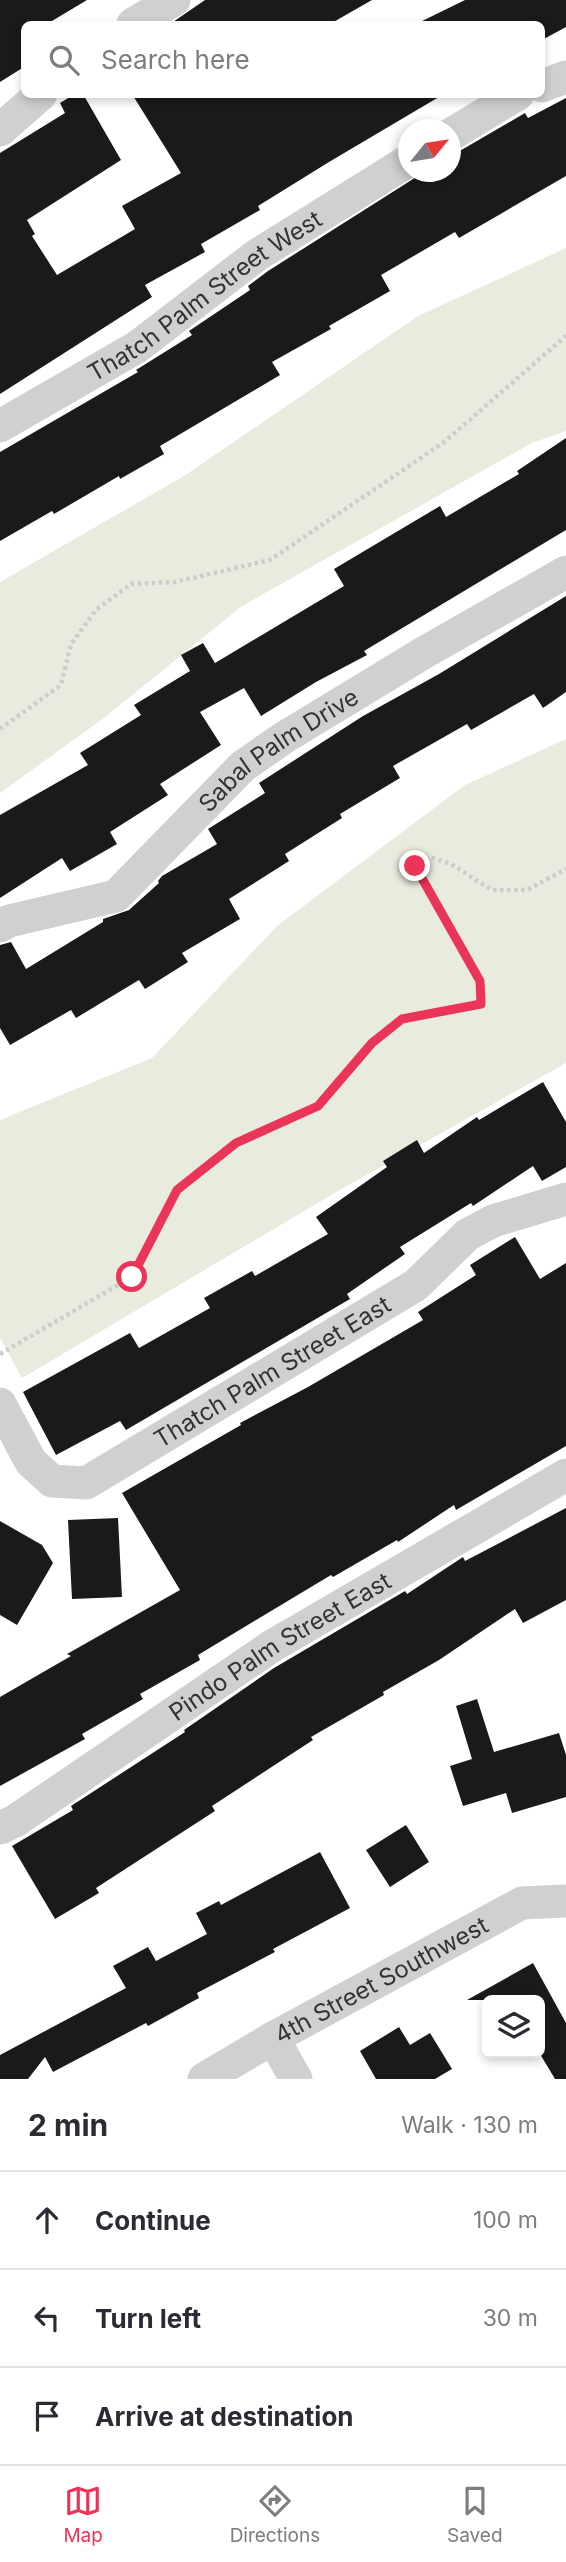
<!DOCTYPE html>
<html lang="en">
<head>
<meta charset="utf-8">
<style>
	body { margin:0; font-family:Inter,sans-serif; background:#f7f7f7; color:#2b2b33 }
	.controls { position:absolute; right:21px; bottom:21px; display:grid; overflow:hidden; border-radius:10px; box-shadow:0 4px 10px #0003 }
	.controls button { width:63px; height:63px; display:grid; place-items:center; padding:0; border:0; border-bottom:2px solid #e1e1e2; background:#fff; color:#2b2b33; font:35px sans-serif }
	.compass { position:absolute; left:398px; top:119px; width:63px; height:63px; border-radius:50%; background:#fff; box-shadow:0 4px 10px #0003; rotate:60deg }
	.stop { position:absolute; width:21px; height:21px; margin:-16px; border:5px solid #ea3458; border-radius:50%; background:#fff }
	.stop.end { background:#ea3458; border-color:#fff; box-shadow:0 2px 7px #0008 }
	.list { margin:0; padding:0; list-style:none }
	h2 { display:flex; justify-content:space-between; align-items:center; height:91px; margin:0; padding:0 28px; font-size:30px }
	h2 small { font-size:23px; font-weight:400; color:#7c7c81 }
	.list li { display:grid; grid-template-columns:46px 1fr auto; gap:21px; align-items:center; box-sizing:border-box; height:98px; padding:0 28px; border-top:2px solid #e1e1e2 }
	.list b { display:block; font-size:26px; white-space:nowrap }
	.list em { font-size:23px; font-style:normal; color:#7c7c81 }
	.icon { flex:none; width:38px; height:38px; fill:none; stroke:currentColor; stroke-width:2; stroke-linecap:round; stroke-linejoin:round }
	.map { position:relative; flex:none; width:566px; height:2079px; overflow:hidden }
	.search { position:absolute; background:#fff; box-shadow:0 4px 10px #0003; left:21px; right:21px; top:21px; height:77px; display:flex; align-items:center; gap:18px; box-sizing:border-box; padding:0 24px; border-radius:10px; color:#7c7c81; font-size:26px }
	.sheet { height:385px; background:#fff }
	nav { display:flex; justify-content:space-around; align-items:center; box-sizing:border-box; height:98px; border-top:2px solid #e1e1e2; background:#fff; font-size:19px; color:#7c7c81 }
	nav a { display:grid; justify-items:center; gap:4px }
	nav .on { color:#ea3458 }
	.map>svg:first-child { display:block }
	.green { fill:#e7ecde }
	.building { fill:#1a1a1a }
	.lines { fill:none; stroke-linecap:round; stroke-linejoin:round }
	.path { stroke:#cdcdcd; stroke-width:4.5; stroke-dasharray:3.5 3.5; stroke-linecap:butt }
	.minor { stroke:#d0d0d0; stroke-width:33 }
	.route { stroke:#ea3458; stroke-width:9 }
	.labels { text-anchor:middle; dominant-baseline:central; stroke-width:7; stroke-linejoin:round; paint-order:stroke }
	.street-label { font-size:24px; fill:#333; stroke:#fff }
</style>
</head>
<body>
<div class="map">
<svg width="566" height="2079" viewBox="0 0 566 2079">
	<rect width="100%" height="100%" fill="#fff"/>
	<path class="green" d="M566 248V431L532 443 242 606 104 718 0 793V582L184 476 418 316Z
		M566 739V1063L338 1191 22 1378 0 1338V1120L152 1058 277 926 465 785Z"/>
	<path class="building" d="M0 0H87L47 24H24V67L0 82Z
		M205 0H372L330 24H170Z
		M465 0H566V27L542 40V24H416Z
		M75 94H83L121 160 27 220 35 234 32 236 57 275 135 229 122 206 181 173 132 94H444L329 162 258 206 260 210 201 244 205 252 145 285 152 297 0 394V153L65 113 60 103Z
		M566 98V176L459 238 455 232 381 275 390 291 329 326 331 329 272 362 280 375 160 446 164 454 120 479 119 476 54 514 52 511 0 541V452L138 372 136 370 192 335 189 331 250 290 248 286 268 271 421 174 426 172H451V156L525 113 528 118Z
		M566 438V530L364 651 367 655 316 682 261 716 244 688 200 712 221 745 160 784 168 795 110 832 117 844 70 871 62 858 0 898V815L88 765 80 753 141 715 134 705 190 671 181 655 203 643 215 663 344 586 334 569 440 506 446 517 519 474 517 471Z
		M566 596V692L543 708 534 694 471 730 467 724 393 766 400 778 340 814 342 818 285 854 289 861 229 899 240 919 182 953 188 962 145 989 139 980 76 1018 71 1010 10 1045 0 1028V945L11 942 26 969 103 922V919L129 910 159 883 158 881 162 876 217 844 208 829 265 793 259 783 363 716 439 674Z
		M543 1082 566 1122V1167L542 1181 533 1166 473 1206 471 1203 400 1247 405 1254 347 1294 350 1299 126 1430 120 1421 56 1455 23 1392 130 1333 139 1348 210 1308 204 1298 252 1271 255 1276 328 1234 316 1217 387 1167 383 1161 417 1140 424 1153 477 1117 479 1120Z
		M515 1237 540 1279 566 1263V1446L456 1510 454 1505 398 1542 397 1540 333 1577 331 1575 198 1655 200 1660 140 1694 143 1699 82 1734 85 1739 0 1786V1697L71 1656 67 1654 180 1590 122 1493 241 1425 240 1423 308 1387 423 1320 418 1312 476 1275 470 1265Z
		M566 1508V1600L523 1623 515 1609 439 1660 383 1692 384 1695 311 1737 313 1740 212 1806 215 1811 96 1888 99 1893 55 1919 12 1846 73 1810 71 1806 185 1732 184 1730 274 1668 405 1591 407 1594 463 1557 465 1561Z
		M118 1518 122 1597 72 1599 68 1520Z
		M0 1521 42 1545 53 1563 17 1625 0 1615Z
		M477 1699 494 1752 559 1733 566 1755V1797L512 1813 506 1793 463 1806 450 1766 472 1759 456 1706Z
		M406 1825 429 1862 390 1887 366 1850Z
		M320 1852 350 1908 273 1949 275 1952 197 1993 199 1998 148 2026 146 2023 53 2072 45 2057 28 2079H0V2055L126 1988 113 1966 148 1947 156 1961 207 1934 196 1913 219 1901 221 1905Z
		M533 1963 566 2023V2079H555L540 2054V2000H467Z
		M399 2027 410 2045 430 2033 452 2069 435 2079H376L360 2051Z"/>
	<g class="lines">
		<path class="path" d="M0 729 61 685 71 644 96 610 131 584 175 582 270 560 443 443 566 336
			M0 1354 132 1277 177 1190 236 1143 318 1106 372 1043 402 1019 481 1004 480 981 416 866 430 857 451 864 492 890H527L566 869"/>
		<g class="minor">
			<path d="M133 24 174 0"/>
			<path d="M542 86 566 77"/>
			<path d="M0 130 41 94"/>
			<path d="M450 135 518 94"/>
			<path id="s1" d="M0 426 137 347 257 255 408 161"/>
			<path id="s2" d="M0 926 9 921 116 896 243 766 285 737 425 652 566 572"/>
			<path id="s3" d="M0 1404 31 1462 52 1481 86 1483 416 1285 467 1235 493 1221 566 1199"/>
			<path id="s4" d="M0 1828 15 1821 272 1646 566 1475"/>
			<path d="M273 2038 296 2079"/>
			<path id="s5" d="M204 2079 273 2038 522 1903 566 1901"/>
		</g>
	</g>
	<g class="lines">
		<path class="route" d="M132 1277 177 1190 236 1143 318 1106 372 1043 402 1019 481 1004 480 981 415 866"/>
	</g>
	<g class="labels">
		<g class="street-label">
			<text stroke="none"><textPath href="#s1" startOffset="243">Thatch Palm Street West</textPath></text>
			<text stroke="none"><textPath href="#s2" startOffset="340">Sabal Palm Drive</textPath></text>
			<text stroke="none"><textPath href="#s3" startOffset="345">Thatch Palm Street East</textPath></text>
			<text stroke="none"><textPath href="#s4" startOffset="334">Pindo Palm Street East</textPath></text>
			<text stroke="none"><textPath href="#s5" startOffset="203">4th Street Southwest</textPath></text>
		</g>
	</g>
</svg>
<div class="controls">
<button><svg class="icon" aria-label="layers" viewBox="0 0 24 24"><path d="M12 4l9 5-9 5-9-5zM3 14l9 5 9-5"/></svg></button>
</div>
<svg class="compass" viewBox="-18 -18 36 36"><path d="M0-13l5 13h-10z" fill="#e53935"/><path d="M0 13l5-13h-10z" fill="#7c7c81"/></svg>
<div class="stop" style="left:132px;top:1277px"></div>
<div class="stop end" style="left:415px;top:866px"></div>
<div class="search"><svg class="icon" aria-label="search" viewBox="0 0 24 24"><circle cx="10" cy="10" r="6"/><path d="M15 15l6 6"/></svg>Search here</div>
</div>
<section class="sheet">
<h2>2 min<small>Walk · 130 m</small></h2>
<ul class="list">
<li><svg class="icon" aria-label="ahead" viewBox="0 0 24 24"><path d="M12 20V5M6 11l6-6 6 6"/></svg><div><b>Continue</b></div><em>100 m</em></li>
<li><svg class="icon" aria-label="left" viewBox="0 0 24 24"><path d="M17 20v-9H6M10 6l-5 5 5 5"/></svg><div><b>Turn left</b></div><em>30 m</em></li>
<li><svg class="icon" aria-label="arrive" viewBox="0 0 24 24"><path d="M6 21V4h12l-3 4 3 4H6"/></svg><div><b>Arrive at destination</b></div></li>
</ul>
</section>
<nav>
<a class="on"><svg class="icon" aria-label="map" viewBox="0 0 24 24"><path d="M3 6l6-2 6 2 6-2v14l-6 2-6-2-6 2zM9 4v14M15 6v14"/></svg>Map</a>
<a><svg class="icon" aria-label="directions" viewBox="0 0 24 24"><path d="M12 3l9 9-9 9-9-9zM9 14v-3h6M13 9l2 2-2 2"/></svg>Directions</a>
<a><svg class="icon" aria-label="saved" viewBox="0 0 24 24"><path d="M7 4h10v16l-5-4-5 4z"/></svg>Saved</a>
</nav>
</body>
</html>
